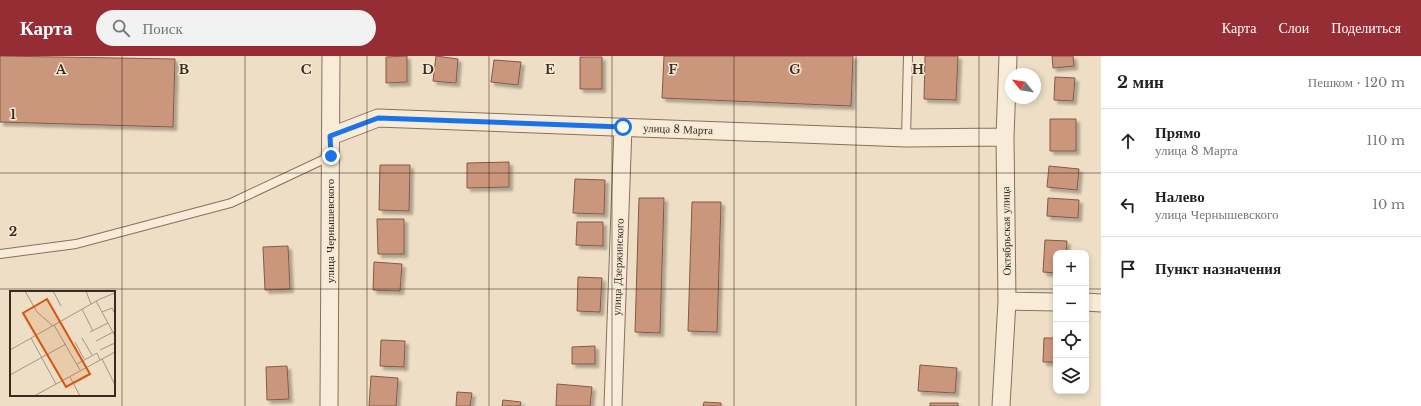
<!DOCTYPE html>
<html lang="ru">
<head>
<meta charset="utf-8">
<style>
	body { margin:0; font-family:"Libre Baskerville",serif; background:#f2f2f2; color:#222 }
	.controls { position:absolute; right:12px; bottom:12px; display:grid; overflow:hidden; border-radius:8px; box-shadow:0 2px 6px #0003 }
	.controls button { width:36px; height:36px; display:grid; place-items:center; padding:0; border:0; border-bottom:1px solid #e0e0e0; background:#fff; color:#222; font:20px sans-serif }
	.compass { position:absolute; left:1005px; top:12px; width:36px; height:36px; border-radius:50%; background:#fff; box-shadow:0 2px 6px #0003; rotate:300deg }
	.stop { position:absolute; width:12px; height:12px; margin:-9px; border:3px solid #1a73e8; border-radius:50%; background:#fff }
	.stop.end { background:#1a73e8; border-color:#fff; box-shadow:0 1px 4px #0008 }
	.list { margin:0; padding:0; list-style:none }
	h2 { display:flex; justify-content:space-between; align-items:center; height:52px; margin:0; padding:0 16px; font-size:17px }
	h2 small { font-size:13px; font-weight:400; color:#767676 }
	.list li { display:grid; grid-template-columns:26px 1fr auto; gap:12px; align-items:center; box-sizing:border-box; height:64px; padding:0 16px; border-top:1px solid #e0e0e0 }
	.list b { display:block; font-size:15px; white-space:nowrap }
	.list p { margin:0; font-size:13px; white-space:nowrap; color:#767676 }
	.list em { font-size:13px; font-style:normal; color:#767676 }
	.icon { flex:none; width:22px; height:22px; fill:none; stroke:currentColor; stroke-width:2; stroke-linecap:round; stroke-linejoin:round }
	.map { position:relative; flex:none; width:1101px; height:350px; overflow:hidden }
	header { display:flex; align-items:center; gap:24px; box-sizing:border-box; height:56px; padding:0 20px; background:#962d35; color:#fff }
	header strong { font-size:19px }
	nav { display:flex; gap:22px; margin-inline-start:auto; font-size:14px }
	.search { width:280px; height:36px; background:#f2f2f2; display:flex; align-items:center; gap:10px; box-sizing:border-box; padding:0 14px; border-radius:22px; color:#767676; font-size:15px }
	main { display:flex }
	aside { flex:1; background:#fff }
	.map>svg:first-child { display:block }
	.building { fill:#cb977c; stroke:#875842; filter:url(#shadow) }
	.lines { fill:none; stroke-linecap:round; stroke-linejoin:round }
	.lane-casing { stroke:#88705c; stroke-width:10 }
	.street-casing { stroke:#88705c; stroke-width:19 }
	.lane { stroke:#f8ecd9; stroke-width:8 }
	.street { stroke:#f8ecd9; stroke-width:17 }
	.route { stroke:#1a73e8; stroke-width:5 }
	.grid { fill:none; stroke:#392a1f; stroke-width:1; stroke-opacity:0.55 }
	.labels { text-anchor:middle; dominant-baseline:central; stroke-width:3; stroke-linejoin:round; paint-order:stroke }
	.street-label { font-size:11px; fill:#392a1f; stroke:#f5e9d5 }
	.inset-road { fill:none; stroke:#a59683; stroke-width:1 }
	.view { fill:#d6540e; fill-opacity:0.15; stroke:#d6540e; stroke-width:2 }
	.inset-edge { fill:none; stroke:#392a1f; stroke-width:2 }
	.grid-label { font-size:13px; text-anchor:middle; font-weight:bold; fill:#392a1f; stroke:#f5e9d5; stroke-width:3; stroke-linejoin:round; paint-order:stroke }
</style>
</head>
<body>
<header>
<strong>Карта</strong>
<div class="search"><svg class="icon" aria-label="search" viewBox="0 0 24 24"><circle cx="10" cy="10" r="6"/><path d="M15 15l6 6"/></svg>Поиск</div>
<nav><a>Карта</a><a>Слои</a><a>Поделиться</a></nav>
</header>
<main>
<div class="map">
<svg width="1101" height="350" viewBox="0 0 1101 350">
	<defs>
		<filter id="shadow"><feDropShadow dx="3.5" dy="3.5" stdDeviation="1" flood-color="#0004"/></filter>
	</defs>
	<rect width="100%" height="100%" fill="#eddec5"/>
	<path class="building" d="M0 0 175 3 173 71 0 66Z
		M407 0V26L386 27V1Z
		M436 0 458 3 456 27 433 25Z
		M664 0H853L851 50 662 42Z
		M925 0H958L956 44 924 43Z
		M1052 0H1073L1074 10 1053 12Z
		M580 1H602V33H580Z
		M494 4 521 6 518 29 491 26Z
		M1055 21 1075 22 1073 45 1054 44Z
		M1050 63H1076V95H1050Z
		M509 106V131L467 132V107Z
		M380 109H410L409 155 379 154Z
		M1049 110 1079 113 1077 134 1047 131Z
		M575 123 605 124 604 158 573 157Z
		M639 142H664L660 277 635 276Z
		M1048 142 1079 144 1078 162 1047 160Z
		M692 146H721L717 276 688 275Z
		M377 163H404V198H378Z
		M577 166H603V190L576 189Z
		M1045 184 1067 185 1066 197H1056V217L1043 216Z
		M288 190 290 233 265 234 263 191Z
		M374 206 402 208 400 235 373 234Z
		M578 221 602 222 600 256 577 255Z
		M1044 282H1056V306H1043Z
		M381 284 405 285 404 311 380 310Z
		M595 290V308H572V291Z
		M920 309 957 312 955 337 918 335Z
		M287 310 289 343 267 344 266 311Z
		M371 320 398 322 396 350H369Z
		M557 328 592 331 590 350H556Z
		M457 336 472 337 470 350H456Z
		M503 344 521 346 520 350H502Z
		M704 346 721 347V350H703Z
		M930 347H958V350H930Z"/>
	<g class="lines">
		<g class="lane-casing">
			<path id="lane" d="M906 82 908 0
				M0 198 76 188 231 147 331 100"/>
		</g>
		<g class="street-casing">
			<path id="street" d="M331 80 378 62 906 82 1005 81
				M1007 245 1056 246
				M1086 246 1101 247
				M329 350 331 0
				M613 350 623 71
				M1001 350 1007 245 1005 81 1008 0"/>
		</g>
		<use href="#lane" class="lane"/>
		<use href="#street" class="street"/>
	</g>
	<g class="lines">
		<path class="route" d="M331 100 330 80 378 62 623 71"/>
	</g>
	<path class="grid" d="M122 0V350M245 0V350M367 0V350M489 0V350M612 0V350M734 0V350M856 0V350M979 0V350M0 117H1101M0 233H1056M1086 233H1101"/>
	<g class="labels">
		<g class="street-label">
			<text transform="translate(678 73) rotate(2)">улица 8 Марта</text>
			<text transform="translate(330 175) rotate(-90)">улица Чернышевского</text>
			<text transform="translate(1006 175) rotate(-91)">Октябрьская улица</text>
			<text transform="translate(618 211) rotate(-88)">улица Дзержинского</text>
		</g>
	</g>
	<g transform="translate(10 235)">
		<rect width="105" height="105" fill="#eddec5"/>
		<path class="inset-road" d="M15 0 27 21 43 35M43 0 51 15M76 0 81 13M86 10 105 45M72 18 83 40M92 21 102 17 105 23M44 34 70 79M80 41 98 32M21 47 46 93M72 47 82 64M86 50 103 41M65 51 74 68M0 59 90 8 105 2M90 59 105 52M92 68 105 94M67 73 87 62 90 69M0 84 56 53M60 86 70 105M24 105 105 61"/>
		<path class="view" d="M37 8 80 83 56 96 13 22Z"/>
		<rect width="105" height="105" class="inset-edge"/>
	</g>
	<g class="grid-label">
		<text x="61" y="18">A</text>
		<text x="184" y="18">B</text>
		<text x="306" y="18">C</text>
		<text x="428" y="18">D</text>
		<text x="550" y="18">E</text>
		<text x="673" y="18">F</text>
		<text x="795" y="18">G</text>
		<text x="918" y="18">H</text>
		<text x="13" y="63">1</text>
		<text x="13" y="180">2</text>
	</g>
</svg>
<div class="controls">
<button>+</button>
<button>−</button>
<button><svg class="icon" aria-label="locate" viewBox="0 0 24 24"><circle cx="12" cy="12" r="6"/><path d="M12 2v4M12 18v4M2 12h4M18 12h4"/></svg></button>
<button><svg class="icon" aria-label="layers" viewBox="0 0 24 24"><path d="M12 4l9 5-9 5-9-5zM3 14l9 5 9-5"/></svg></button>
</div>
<svg class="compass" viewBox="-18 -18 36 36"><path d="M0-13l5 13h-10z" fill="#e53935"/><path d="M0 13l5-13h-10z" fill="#767676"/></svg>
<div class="stop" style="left:623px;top:71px"></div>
<div class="stop end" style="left:331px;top:100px"></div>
</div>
<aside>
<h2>2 мин<small>Пешком · 120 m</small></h2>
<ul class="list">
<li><svg class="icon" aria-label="ahead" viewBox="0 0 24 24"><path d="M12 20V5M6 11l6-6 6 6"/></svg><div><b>Прямо</b><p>улица 8 Марта</p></div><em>110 m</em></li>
<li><svg class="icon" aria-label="left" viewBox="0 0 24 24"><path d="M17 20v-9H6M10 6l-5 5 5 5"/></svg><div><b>Налево</b><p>улица Чернышевского</p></div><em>10 m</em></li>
<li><svg class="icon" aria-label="arrive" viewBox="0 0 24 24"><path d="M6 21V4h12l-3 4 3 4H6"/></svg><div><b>Пункт назначения</b></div></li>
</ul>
</aside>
</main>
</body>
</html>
